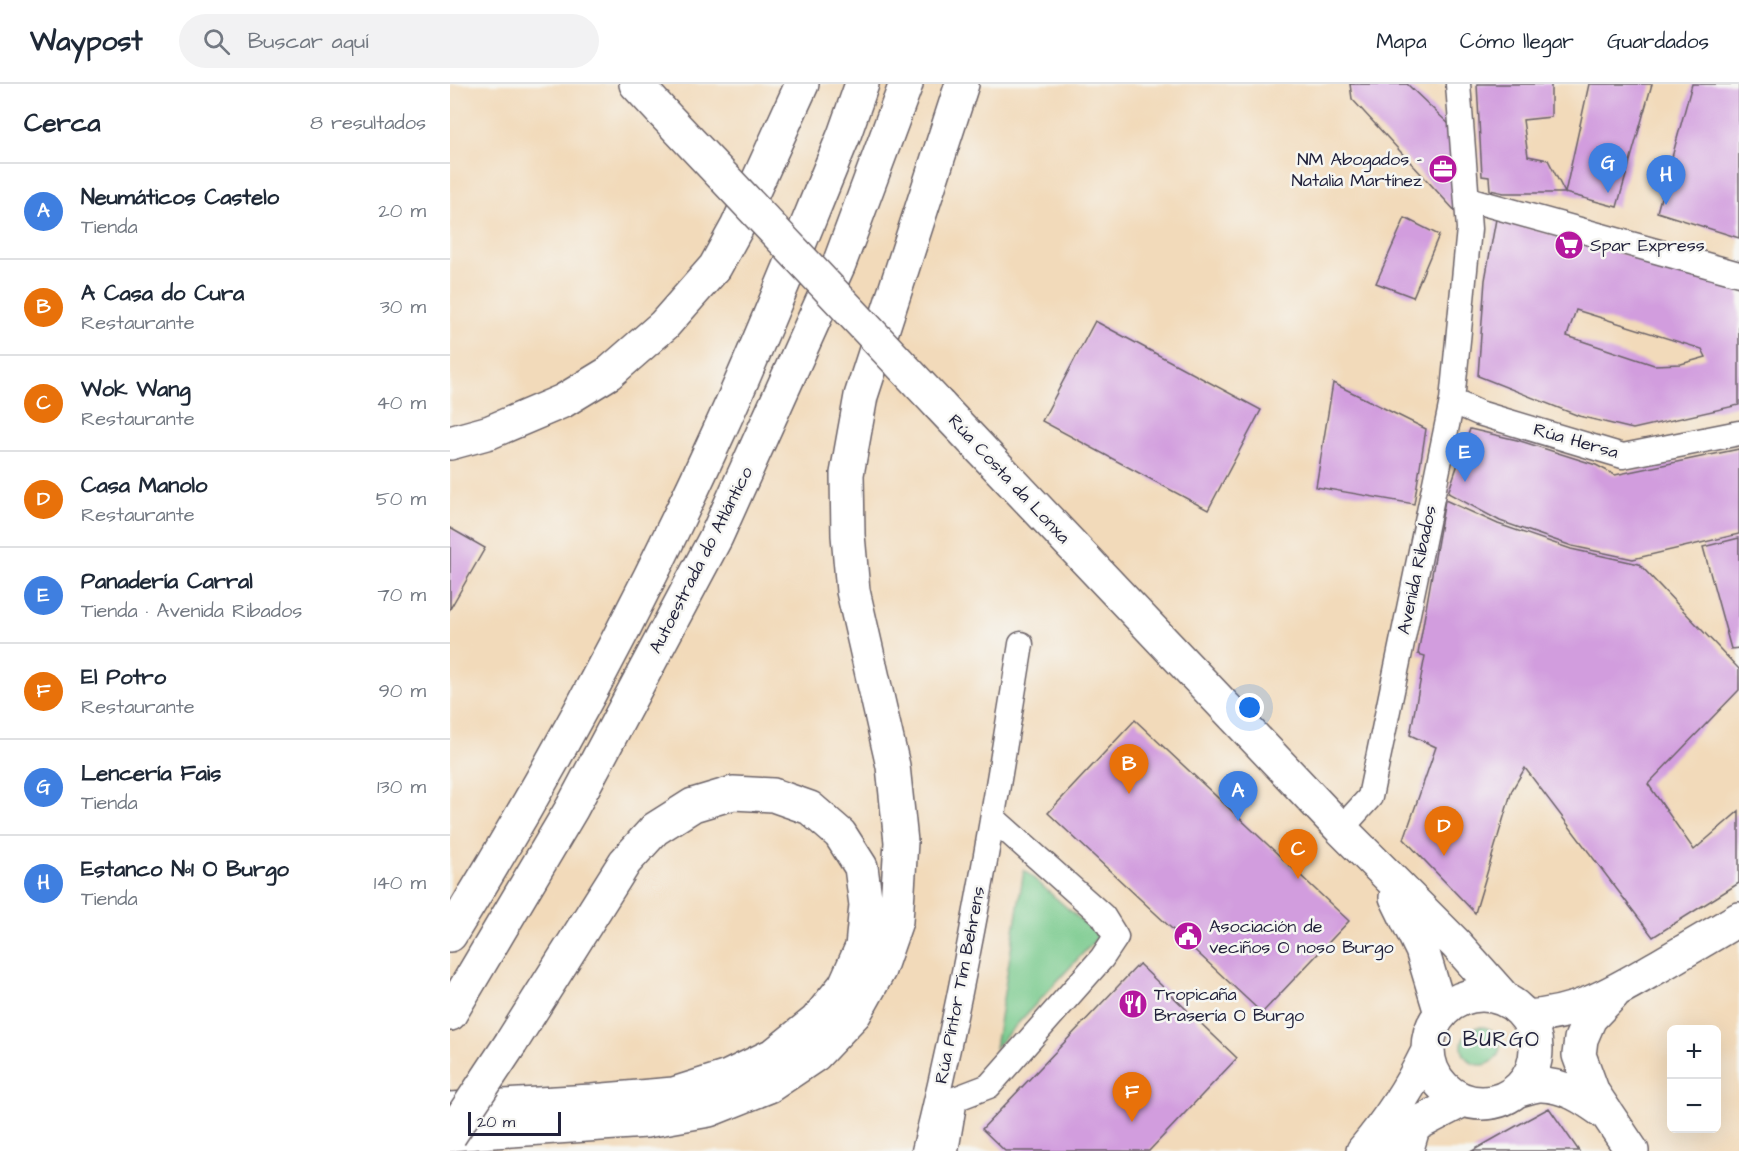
<!DOCTYPE html>
<html lang="es">
<head>
<meta charset="utf-8">
<style>
	body { margin:0; font-family:"Architects Daughter",sans-serif; background:#f2f2f3; color:#1f2937 }
	.controls { position:absolute; right:18px; bottom:18px; display:grid; overflow:hidden; border-radius:9px; box-shadow:0 6px 24px #0002 }
	.controls button { width:54px; height:54px; display:grid; place-items:center; padding:0; border:0; border-bottom:2px solid #e0e1e3; background:#fff; color:#1f2937; font:30px sans-serif }
	.scale { position:absolute; left:18px; bottom:15px; width:93px; box-sizing:border-box; padding-left:6px; border:3px solid #22223b; border-top:0; font-size:16px; line-height:21px; white-space:nowrap; color:#22223b; -webkit-text-stroke:4px #f6f6f2; paint-order:stroke }
	.you { position:absolute; left:800px; top:624px; width:21px; height:21px; margin:-15px; border:4px solid #fff; border-radius:50%; background:#1a73e8; box-shadow:0 0 0 9px #1a73e833 }
	.badge { display:grid; place-items:center; width:39px; height:39px; border-radius:50%; background:#111827; color:#fff; font-size:20px; font-weight:700 }
	.pin { position:absolute; translate:-50% -50px; filter:drop-shadow(0 2px 3px #0008) }
	.pin::after { content:''; position:absolute; top:32px; width:21px; height:18px; background:inherit; clip-path:polygon(0 0,100% 0,50% 100%) }
	.list { margin:0; padding:0; list-style:none }
	h2 { display:flex; justify-content:space-between; align-items:center; height:78px; margin:0; padding:0 24px; font-size:26px }
	h2 small { font-size:20px; font-weight:400; color:#747a83 }
	.list li { display:grid; grid-template-columns:39px 1fr auto; gap:18px; align-items:center; box-sizing:border-box; height:96px; padding:0 24px; border-top:2px solid #e0e1e3 }
	.list b { display:block; font-size:22px; white-space:nowrap }
	.list p { margin:0; font-size:20px; white-space:nowrap; color:#747a83 }
	.list em { font-size:20px; font-style:normal; color:#747a83 }
	.icon { flex:none; width:33px; height:33px; fill:none; stroke:currentColor; stroke-width:2; stroke-linecap:round; stroke-linejoin:round }
	.map { position:relative; flex:none; width:1289px; height:1067px; overflow:hidden }
	header { display:flex; align-items:center; gap:36px; box-sizing:border-box; height:84px; padding:0 30px; background:#fff; border-bottom:2px solid #e0e1e3 }
	header strong { font-size:28px }
	nav { display:flex; gap:33px; margin-inline-start:auto; font-size:21px }
	.search { width:420px; height:54px; background:#f2f2f3; display:flex; align-items:center; gap:15px; box-sizing:border-box; padding:0 21px; border-radius:33px; color:#747a83; font-size:22px }
	main { display:flex }
	aside { flex:1; background:#fff }
	.map>svg:first-child { display:block }
	.green { fill:#77c98b; stroke:#4c7663; stroke-width:1.5 }
	.building { fill:#d29dde; fill-rule:evenodd }
	.lines { fill:none; stroke-linecap:round; stroke-linejoin:round }
	.minor-casing { stroke:#6b6267; stroke-width:27 }
	.secondary-casing { stroke:#6b6267; stroke-width:36 }
	.motorway-casing { stroke:#6b6267; stroke-width:36 }
	.minor { stroke:#fff; stroke-width:24 }
	.secondary { stroke:#fff; stroke-width:33 }
	.motorway { stroke:#fff; stroke-width:33 }
	.secondary-bridge-casing { stroke:#6b6267; stroke-width:36; stroke-linecap:butt }
	.motorway-bridge-casing { stroke:#6b6267; stroke-width:36; stroke-linecap:butt }
	.secondary-bridge { stroke:#fff; stroke-width:33 }
	.motorway-bridge { stroke:#fff; stroke-width:33 }
	.labels { text-anchor:middle; dominant-baseline:central; stroke-width:5; stroke-linejoin:round; paint-order:stroke }
	.poi-label { font-size:18px; fill:#22223b; stroke:#f6f6f2; text-anchor:start }
	.street-label { font-size:18px; fill:#22223b; stroke:#f6f6f2 }
	.quarter-label { font-size:21px; letter-spacing:1.5px; fill:#22223b; stroke:#f6f6f2 }
</style>
</head>
<body>
<header>
<strong>Waypost</strong>
<div class="search"><svg class="icon" aria-label="search" viewBox="0 0 24 24"><circle cx="10" cy="10" r="6"/><path d="M15 15l6 6"/></svg>Buscar aquí</div>
<nav><a>Mapa</a><a>Cómo llegar</a><a>Guardados</a></nav>
</header>
<main>
<aside>
<h2>Cerca<small>8 resultados</small></h2>
<ul class="list">
<li><span class="badge" style="background:#3f7fe0">A</span><div><b>Neumáticos Castelo</b><p>Tienda</p></div><em>20 m</em></li>
<li><span class="badge" style="background:#e8710a">B</span><div><b>A Casa do Cura</b><p>Restaurante</p></div><em>30 m</em></li>
<li><span class="badge" style="background:#e8710a">C</span><div><b>Wok Wang</b><p>Restaurante</p></div><em>40 m</em></li>
<li><span class="badge" style="background:#e8710a">D</span><div><b>Casa Manolo</b><p>Restaurante</p></div><em>50 m</em></li>
<li><span class="badge" style="background:#3f7fe0">E</span><div><b>Panadería Carral</b><p>Tienda · Avenida Ribados</p></div><em>70 m</em></li>
<li><span class="badge" style="background:#e8710a">F</span><div><b>El Potro</b><p>Restaurante</p></div><em>90 m</em></li>
<li><span class="badge" style="background:#3f7fe0">G</span><div><b>Lencería Fais</b><p>Tienda</p></div><em>130 m</em></li>
<li><span class="badge" style="background:#3f7fe0">H</span><div><b>Estanco Nº1 O Burgo</b><p>Tienda</p></div><em>140 m</em></li>
</ul>
</aside>
<div class="map">
<svg width="1289" height="1067" viewBox="0 0 1289 1067">
	<rect width="100%" height="100%" fill="#f6f6f2"/>
	<filter id="ink" filterUnits="userSpaceOnUse"><feTurbulence type="fractalNoise" baseFrequency=".0167" numOctaves="2"/><feDisplacementMap in="SourceGraphic" scale="12" xChannelSelector="R" yChannelSelector="G"/><feConvolveMatrix kernelMatrix="1 2 1 2 8 2 1 2 1" color-interpolation-filters="sRGB"/></filter>
	<filter id="wash" filterUnits="userSpaceOnUse"><feTurbulence type="fractalNoise" baseFrequency=".008" numOctaves="4" result="noise"/><feDisplacementMap in="SourceGraphic" scale="24" xChannelSelector="R" yChannelSelector="G"/><feGaussianBlur stdDeviation="1.35" result="paint"/><feColorMatrix in="noise" values="0 0 0 0 0 0 0 0 0 0 0 0 0 0 0 0 0 1.4 0 .05"/><feComposite in="paint" operator="in"/></filter>
	<g filter="url(#wash)">
		<rect width="100%" height="100%" fill="#f2daba"/>
		<path class="green" d="M574 786 649 852 545 964Z
			M1012 962a19 19 0 1 1 38 0a19 19 0 1 1-38 0Z"/>
		<g id="blocks">
			<path class="building" d="M900 0H957L1003 44 1007 129 902 15Z
				M1027 0H1101V33L1073 36 1078 72 1098 76 1115 109 1139 0H1202L1167 123 1115 109H1054L1040 106 1039 93 1032 92Z
				M1242 0H1289V154L1207 128Z
				M955 134 989 151 963 213 926 199Z
				M1046 135 1289 202V321L1183 345 1129 332 1028 292 1035 196ZM1126 226 1252 265 1256 273 1231 280 1204 281 1117 252Z
				M645 237 811 326 758 426 592 337Z
				M883 299 976 345 964 420 866 403Z
				M1020 345 1067 356 1146 381 1165 391 1289 365V450L1183 475 1122 462 1050 437 998 409Z
				M995 416 1048 440 1121 465 1189 480 1289 585V606L1198 700 1244 766 1289 727V799L1203 853 1075 684 1062 706 1025 829 954 755 986 663 960 651 975 572 968 570Z
				M0 444 35 464 0 525Z
				M1289 454V564L1281 565 1253 463Z
				M685 636 899 837 812 929 598 729Z
				M689 880 787 974 699 1067H555L532 1045Z
				M1099 1024 1129 1067H1022L1077 1036Z"/>
		</g>
	</g>
	<g filter="url(#ink)">
		<use href="#blocks" fill-opacity="0" stroke="#6b6267" stroke-width="1.5"/>
		<g class="lines">
			<g class="minor-casing">
				<path id="minor" d="M1018 115 1289 190
					M1002 317 1029 329 1173 372 1289 349
					M891 745 920 713 1002 317 1019 145 1008 0
					M474 1067C516 900 544 730 571 560
					M496 1067 505 1015 539 1002 652 874 666 853 653 832 543 734
					M961 1067 969 1040"/>
			</g>
			<g class="secondary-casing">
				<path id="secondary" d="M186 0 213 29
					M489 321 891 745 1006 860 1055 915
					M946 813 972 866 991 929
					M1163 910 1140 934 1131 955 1129 971 1143 1009 1182 1067
					M978 965a54 54 0 1 1 108 0a54 54 0 1 1-108 0Z
					M1076 933C1130 930 1164 908 1209 882 1236 866 1262 851 1289 835
					M1066 1007C1073 1005 1082 1002 1089 1001 1114 1000 1136 1015 1155 1029
					M923 1063 1013 1016
					M913 1067C940 1035 959 1006 977 969"/>
			</g>
			<g class="motorway-casing">
				<path id="motorway" d="M0 359 40 348 113 317 159 289 214 241 265 183 287 143 352 0
					M0 851C99 691 189 524 267 352 313 253 352 152 394 51L412 0
					M0 930 122 724 266 453 389 180 456 0
					M0 1025 142 1017 224 1010 278 993 325 970 366 937 395 901 412 863 416 821 411 783 390 750 360 724 323 711 283 709 243 721 205 745 175 778 61 959
					M0 1050 196 1037 259 1026 319 1002 365 971 405 929 429 886 446 837 451 758 443 682 403 507 398 451 397 390 411 312 512 0"/>
			</g>
			<use href="#minor" class="minor"/>
			<use href="#secondary" class="secondary"/>
			<use href="#motorway" class="motorway"/>
			<g class="secondary-bridge-casing">
				<path id="secondary-bridge" d="M213 29 489 321"/>
			</g>
			<g class="motorway-bridge-casing">
				<path id="motorway-bridge" d="M0 1051 61 959"/>
			</g>
			<use href="#secondary-bridge" class="secondary-bridge"/>
			<use href="#motorway-bridge" class="motorway-bridge"/>
		</g>
	</g>
	<defs>
		<g id="office-disc" transform="scale(1.5)"><circle r="9.5" fill="#b5179e" stroke="#f6f6f2"/><path d="M-6-3h4V-5.5h4V-3h4V5H-6ZM-1-4.5V-3h2v-1.5ZM-6 0V1H6V0Z" fill="#fff"/></g>
		<g id="supermarket-disc" transform="scale(1.5)"><circle r="9.5" fill="#b5179e" stroke="#f6f6f2"/><path d="M-6-5.5h2.5l.6 2H6L4.5 2H-2.5L-4.4-4H-6ZM-1.5 3.2a1.3 1.3 0 1 0 .1 0ZM3 3.2a1.3 1.3 0 1 0 .1 0Z" fill="#fff"/></g>
		<g id="civic-disc" transform="scale(1.5)"><circle r="9.5" fill="#b5179e" stroke="#f6f6f2"/><path d="M-.6-6.5H3V-4.5H.6V-3L4-1V1h2V6H-6V1h2V-1L-.6-3ZM-1.2 2.5V6h2.4V2.5Z" fill="#fff"/></g>
		<g id="restaurant-disc" transform="scale(1.5)"><circle r="9.5" fill="#b5179e" stroke="#f6f6f2"/><path d="M-5-6h1v4h1v-4h1v4h1v-4h1v5L-1.5 .5V6h-2V.5L-5-1ZM5-6V6H3V1.5H1.5Q1.5-4 5-6Z" fill="#fff"/></g>
	</defs>
	<g fill-rule="evenodd">
		<use href="#office-disc" x="993" y="85"/>
		<use href="#supermarket-disc" x="1119" y="161"/>
		<use href="#civic-disc" x="738" y="852"/>
		<use href="#restaurant-disc" x="683" y="920"/>
	</g>
	<g class="labels">
		<g class="poi-label">
			<text x="972" y="75" text-anchor="end">NM Abogados -<tspan x="972" dy="21">Natalia Martínez</tspan></text>
			<text x="1140" y="161">Spar Express</text>
			<text x="759" y="842">Asociación de<tspan x="759" dy="21">veciños O noso Burgo</tspan></text>
			<text x="704" y="910">Tropicaña<tspan x="704" dy="21">Brasería O Burgo</tspan></text>
		</g>
		<g class="street-label">
			<text transform="translate(1126 357) rotate(16)">Rúa Hersa</text>
			<text transform="translate(559 395) rotate(47)">Rúa Costa da Lonxa</text>
			<text transform="translate(251 476) rotate(-63)">Autoestrada do Atlántico</text>
			<text transform="translate(967 486) rotate(-78)">Avenida Ribados</text>
			<text transform="translate(510 901) rotate(-79)">Rúa Pintor Tim Behrens</text>
		</g>
		<g class="quarter-label">
			<text x="1039" y="955">O BURGO</text>
		</g>
	</g>
</svg>
<div class="controls">
<button>+</button>
<button>−</button>
</div>
<div class="scale">20 m</div>
<div class="you"></div>
<div class="pin badge" style="left:788px;top:737px;background:#3f7fe0">A</div>
<div class="pin badge" style="left:679px;top:710px;background:#e8710a">B</div>
<div class="pin badge" style="left:848px;top:795px;background:#e8710a">C</div>
<div class="pin badge" style="left:994px;top:772px;background:#e8710a">D</div>
<div class="pin badge" style="left:1015px;top:398px;background:#3f7fe0">E</div>
<div class="pin badge" style="left:682px;top:1038px;background:#e8710a">F</div>
<div class="pin badge" style="left:1158px;top:109px;background:#3f7fe0">G</div>
<div class="pin badge" style="left:1216px;top:121px;background:#3f7fe0">H</div>
</div>
</main>
</body>
</html>
